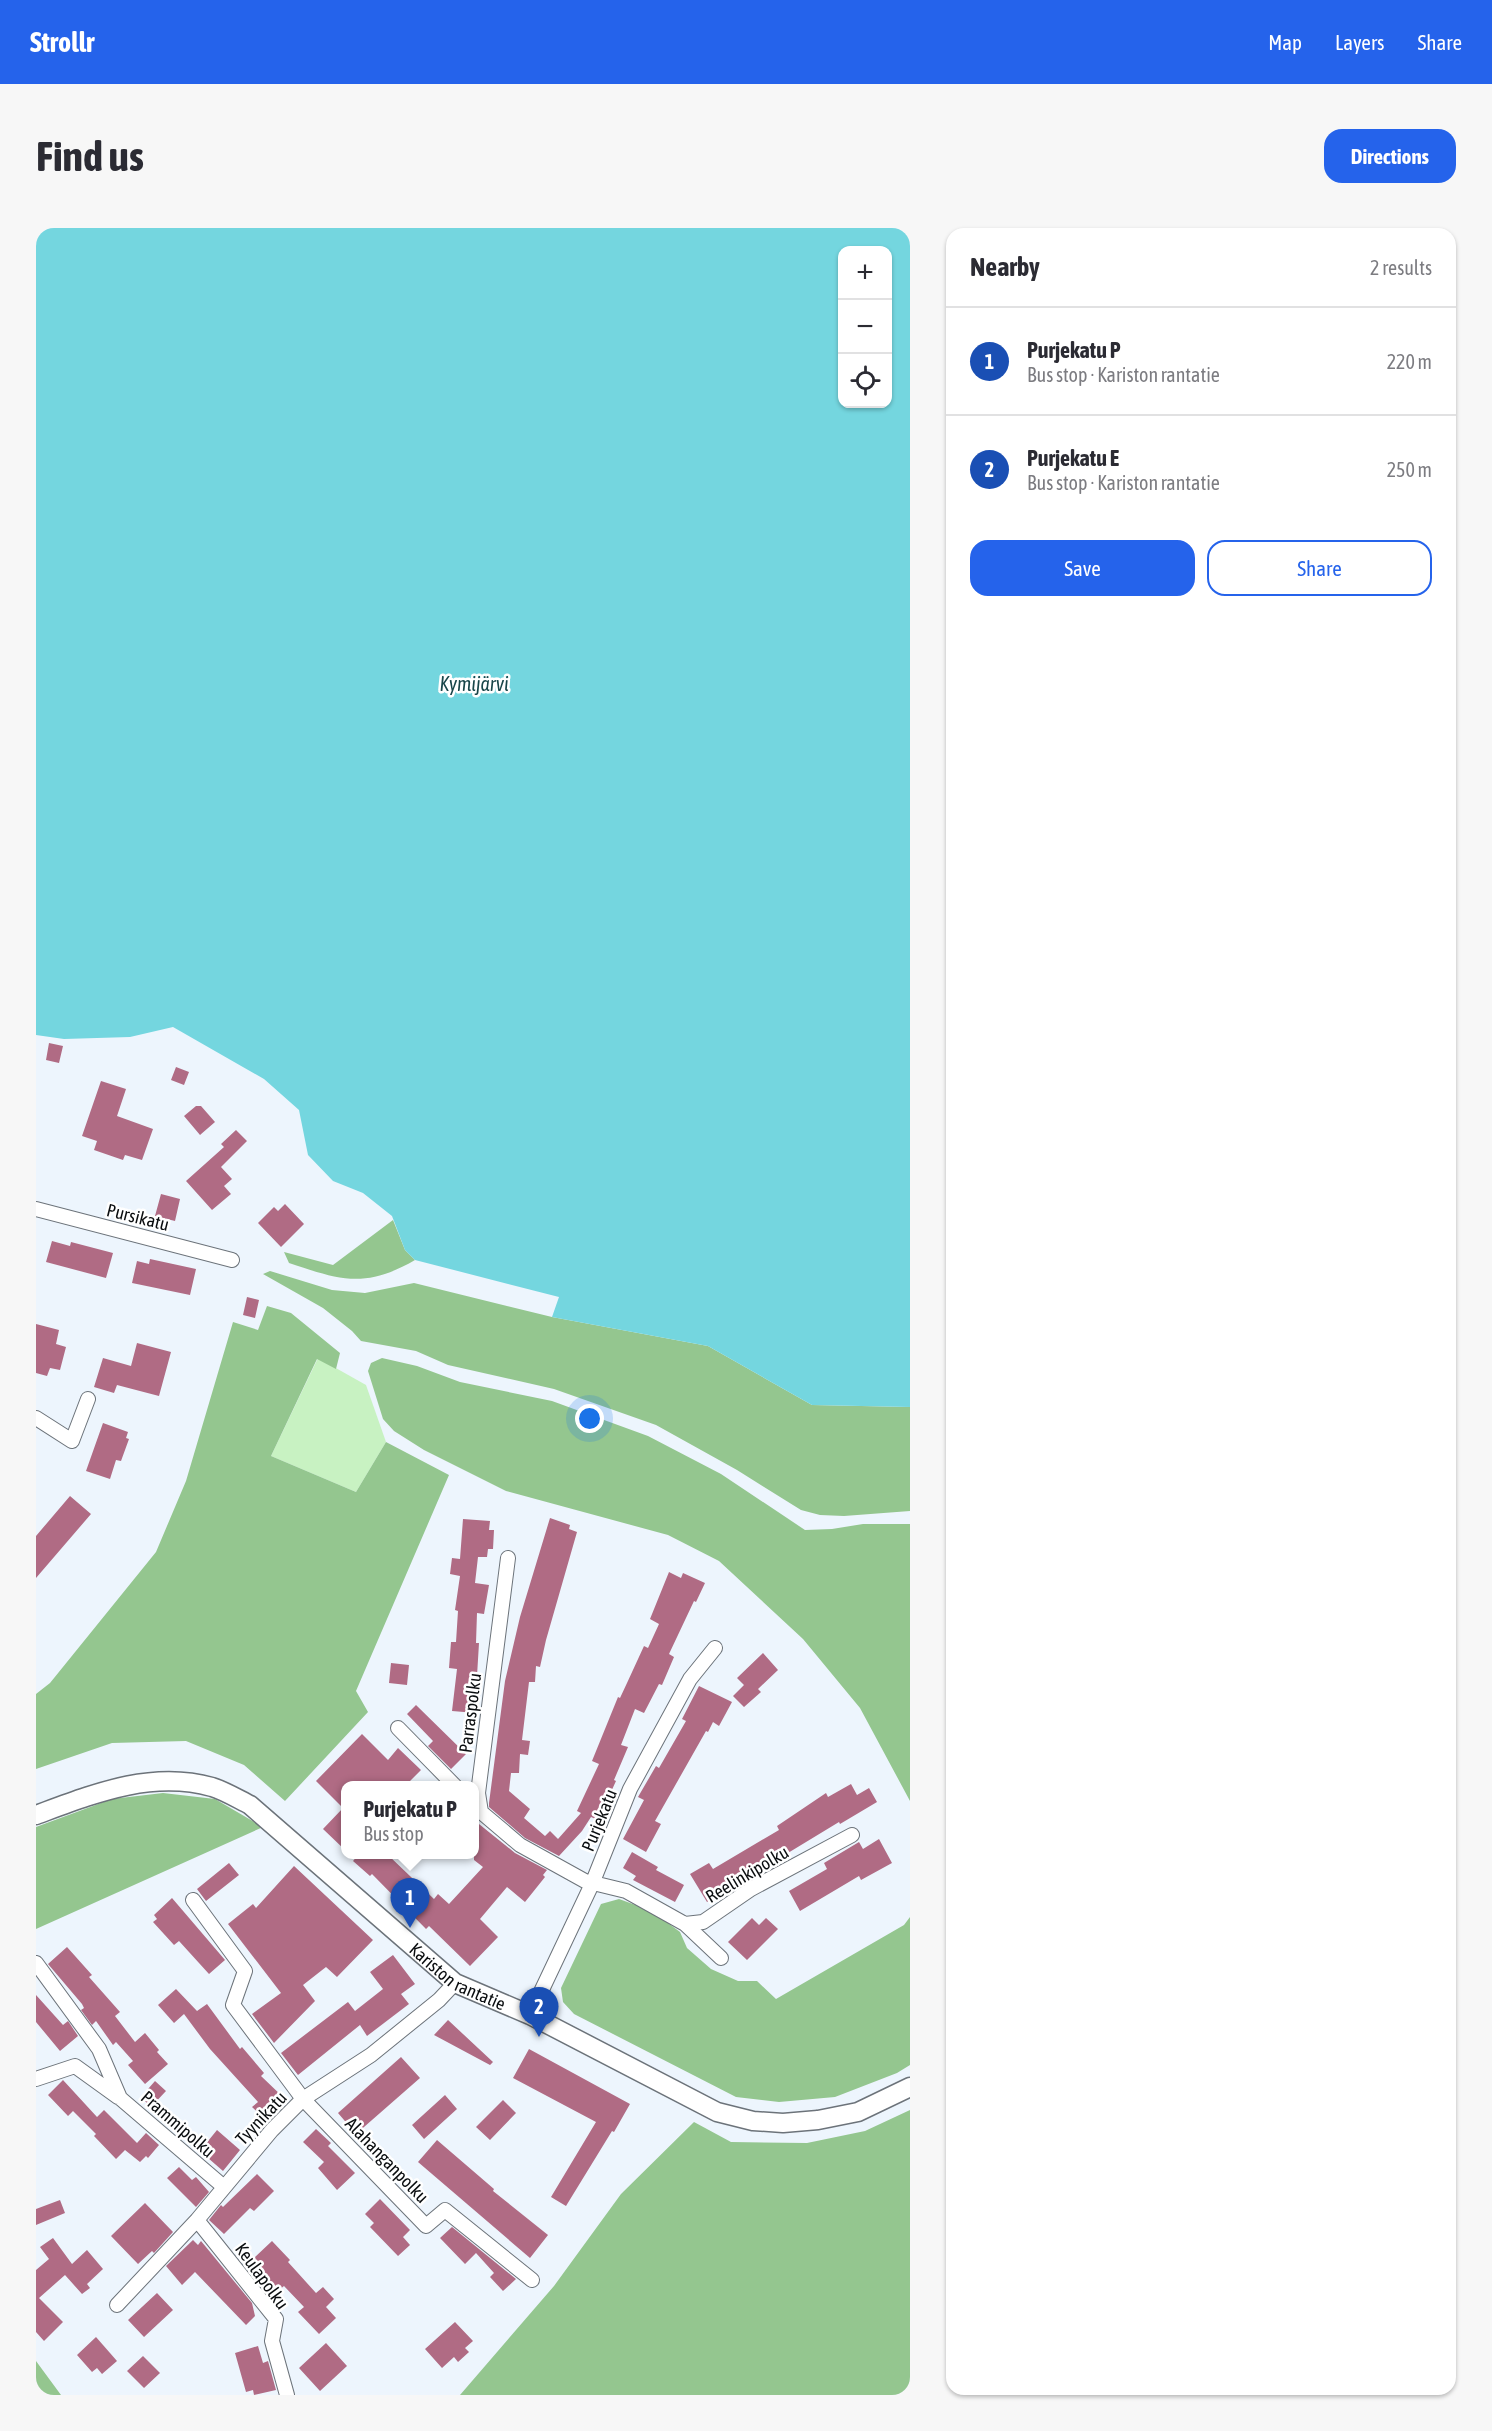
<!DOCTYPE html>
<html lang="en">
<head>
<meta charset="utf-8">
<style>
	body { margin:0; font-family:"Asap Condensed",sans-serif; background:#f7f7f7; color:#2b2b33 }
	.controls { position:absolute; right:18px; top:18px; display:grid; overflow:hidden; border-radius:12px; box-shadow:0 2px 4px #0004 }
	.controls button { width:54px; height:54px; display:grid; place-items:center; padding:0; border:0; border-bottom:2px solid #e1e1e2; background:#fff; color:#2b2b33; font:30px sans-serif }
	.you { position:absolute; left:554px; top:1191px; width:21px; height:21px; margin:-15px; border:4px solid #fff; border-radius:50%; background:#1a73e8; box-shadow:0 0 0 9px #1a73e833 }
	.badge { display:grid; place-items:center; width:39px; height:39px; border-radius:50%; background:#2563eb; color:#fff; font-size:20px; font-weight:700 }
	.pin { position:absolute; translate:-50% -50px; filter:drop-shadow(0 2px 3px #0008) }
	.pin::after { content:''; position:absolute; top:32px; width:21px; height:18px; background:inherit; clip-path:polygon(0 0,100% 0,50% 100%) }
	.popup { position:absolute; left:305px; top:1553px; width:138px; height:78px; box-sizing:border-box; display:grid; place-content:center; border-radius:12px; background:#fff; filter:drop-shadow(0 2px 4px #0005); font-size:20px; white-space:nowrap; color:#7c7c81 }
	.popup b { font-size:22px; color:#2b2b33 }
	.popup::after { content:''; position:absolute; left:50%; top:100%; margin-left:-12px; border:12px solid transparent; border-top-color:#fff }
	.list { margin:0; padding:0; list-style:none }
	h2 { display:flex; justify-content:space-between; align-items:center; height:78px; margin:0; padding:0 24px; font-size:26px }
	h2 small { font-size:20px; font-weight:400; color:#7c7c81 }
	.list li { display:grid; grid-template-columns:39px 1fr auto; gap:18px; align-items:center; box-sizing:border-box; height:108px; padding:0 24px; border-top:2px solid #e1e1e2 }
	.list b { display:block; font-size:22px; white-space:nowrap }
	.list p { margin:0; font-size:20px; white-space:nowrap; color:#7c7c81 }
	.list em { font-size:20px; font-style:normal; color:#7c7c81 }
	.actions { display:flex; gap:12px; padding:18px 24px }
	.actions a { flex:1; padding:14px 0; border:2px solid #2563eb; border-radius:18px; text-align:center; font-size:21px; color:#2563eb }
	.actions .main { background:#2563eb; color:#fff }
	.icon { flex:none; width:33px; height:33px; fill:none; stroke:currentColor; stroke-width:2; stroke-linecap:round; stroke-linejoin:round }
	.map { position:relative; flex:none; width:874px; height:2167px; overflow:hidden; border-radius:18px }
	header { display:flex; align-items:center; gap:36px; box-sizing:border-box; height:84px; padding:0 30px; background:#2563eb; color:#fff }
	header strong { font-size:28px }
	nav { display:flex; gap:33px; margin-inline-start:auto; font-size:21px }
	.intro { display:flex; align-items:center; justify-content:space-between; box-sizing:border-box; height:144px; padding:0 36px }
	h1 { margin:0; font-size:42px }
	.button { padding:15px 27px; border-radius:18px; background:#2563eb; color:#fff; font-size:21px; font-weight:700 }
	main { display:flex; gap:36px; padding:0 36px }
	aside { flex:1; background:#fff; border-radius:18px; box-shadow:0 2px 4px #0004 }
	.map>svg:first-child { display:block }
	.green { fill:#c8f2c2 }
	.forest { fill:#94c68f }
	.water { fill:#74d6df; fill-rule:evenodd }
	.building { fill:#b06b84 }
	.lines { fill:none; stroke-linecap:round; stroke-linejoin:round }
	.minor-casing { stroke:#6c737a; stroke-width:16 }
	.tertiary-casing { stroke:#6c737a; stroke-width:21 }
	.minor { stroke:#fff; stroke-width:14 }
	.tertiary { stroke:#fff; stroke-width:18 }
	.labels { text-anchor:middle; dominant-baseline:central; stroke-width:5; stroke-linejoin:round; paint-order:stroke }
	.street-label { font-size:18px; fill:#0a0d0f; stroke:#fff }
	.water-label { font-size:20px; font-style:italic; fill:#19464a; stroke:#fff }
</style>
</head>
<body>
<header>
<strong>Strollr</strong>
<nav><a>Map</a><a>Layers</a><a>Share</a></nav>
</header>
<div class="intro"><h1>Find us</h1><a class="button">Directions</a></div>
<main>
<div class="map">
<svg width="874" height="2167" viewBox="0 0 874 2167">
	<rect width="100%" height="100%" fill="#edf5fd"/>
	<path class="green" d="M282 1130 330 1157 350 1214 320 1264 235 1228Z"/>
	<path class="forest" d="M357 992 369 1022 379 1032C329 1061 304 1052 253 1035L248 1024 297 1037Z
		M234 1043 296 1062 329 1065 378 1055 516 1089 672 1118 776 1177 874 1179V1283L808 1288 784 1287 765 1282 701 1242 620 1197 518 1161 412 1137 380 1123 325 1113 316 1103 287 1080 227 1046Z
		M231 1078 255 1085 304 1125 300 1141 281 1131 235 1228 320 1264 350 1214 413 1247 320 1463 332 1484 249 1573 208 1537 150 1513 76 1515 0 1541V1466L14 1455 120 1324 150 1253 197 1094 222 1102Z
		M346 1130 381 1138 424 1154 516 1173 612 1208 685 1246 769 1302 796 1301 827 1296H874V1573L824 1480 767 1411 683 1333 632 1307 470 1263 388 1222 358 1203 347 1191 332 1143 335 1135Z
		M127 1565 179 1571 227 1599 0 1701V1599L76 1571Z
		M583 1671 616 1683 644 1704 651 1720 675 1741 702 1753H721L740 1771 868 1697 874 1689V1837L861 1845 799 1869 743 1874 700 1869 538 1786 527 1774 525 1760 565 1676Z
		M874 1882V2167H424L518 2058 585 1966 658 1894 695 1914 771 1915 829 1903Z
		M0 2133 25 2167H0Z"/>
	<path class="water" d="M0 0H874V1179L776 1177 672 1118 516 1089 523 1069 379 1032 369 1022 356 988 327 965 297 953 272 927 263 882 228 851 137 799 94 809 28 811 0 807ZM806 22H852V176H806Z"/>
	<path class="building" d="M13 815 27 818 23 835 10 832Z
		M140 839 153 844 148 857 135 852Z
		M65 853 90 861 81 888 117 901 106 932 89 927 87 932 58 922 61 913 46 908Z
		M160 878H165L179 894 164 907 148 888Z
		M200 902 211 913 185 939 196 951 188 958 195 966 176 982 150 953 188 919 185 916Z
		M125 966 144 971 139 993 119 988Z
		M249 976 268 996 245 1019 222 995 238 979 242 983Z
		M16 1013 34 1018 35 1014 77 1025 70 1050 10 1034Z
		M114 1031 160 1041 154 1067 96 1055 101 1033 113 1036Z
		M211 1069 223 1072 219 1090 207 1087Z
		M0 1096 23 1102 20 1116 30 1119 24 1142 14 1140 11 1148 0 1145Z
		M101 1115 135 1124 123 1168 81 1157 78 1165 58 1159 67 1130 95 1138Z
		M67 1195 92 1204 90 1210 93 1211 85 1233 80 1232 74 1251 50 1243Z
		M34 1268 55 1286 0 1350V1308Z
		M514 1290 534 1297 533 1301 541 1304 510 1412 504 1439 500 1438 499 1454H493L486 1512 494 1513 492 1527 484 1526 483 1545H475L473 1563 494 1581 488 1590 509 1608 514 1603 522 1611 545 1585 541 1583 563 1536 556 1533 582 1469 584 1470 591 1455 608 1418 612 1420 623 1396 614 1391 633 1344 645 1350 647 1345 669 1355 660 1374 658 1373 633 1426 638 1429 626 1457 623 1456 608 1485 599 1481 585 1517 592 1519 578 1552 580 1553 562 1592 555 1589 546 1603 523 1628 489 1610 453 1579V1575L469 1453 484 1389Z
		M427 1291 454 1293 453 1302H458L457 1321H452L451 1329H442L439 1355 453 1357 448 1386 441 1385 440 1415H443L441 1448 443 1449 440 1485 416 1483 421 1441 413 1440 415 1414H420L422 1383 419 1382 424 1348 414 1346 416 1330 424 1331Z
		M727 1425 742 1442 722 1461 725 1464 708 1479 697 1468 708 1457 701 1450Z
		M355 1435 373 1437 371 1457 353 1455Z
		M663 1458 696 1474 683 1498 677 1494 672 1504 670 1503 619 1593 625 1596 610 1624 587 1611 608 1572 602 1569 620 1538 623 1540 650 1493 646 1491Z
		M380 1477 430 1526 415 1541 392 1518 397 1513 371 1486Z
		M326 1506 352 1532 362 1520 385 1542 370 1557H309V1622L287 1601 307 1580 280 1553Z
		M815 1556 821 1567 833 1560 841 1574 804 1596 803 1594 671 1674 654 1646 673 1635 677 1641 743 1602 741 1598 790 1565 792 1569Z
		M438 1592 479 1625 511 1642 507 1647 509 1649 489 1674 471 1659 444 1691 462 1709 434 1738 393 1698 390 1701 336 1646 334 1648 317 1633 323 1626H351L398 1671 402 1666 413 1676 447 1639 438 1632Z
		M843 1611 856 1635 825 1652 823 1648 764 1683 753 1663 791 1641 788 1635 823 1614 827 1621Z
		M596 1624 622 1639 620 1642 648 1657 639 1674 597 1652 600 1648 587 1640Z
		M193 1635 203 1647 170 1673 161 1661Z
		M258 1638 337 1712 301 1749 290 1739 267 1757 279 1773 238 1815 216 1786 245 1765 192 1696 217 1676 220 1680Z
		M136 1670 189 1732 173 1746 143 1713 138 1717 117 1694 121 1691 118 1687Z
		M716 1690 723 1697 730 1690 742 1701 711 1732 692 1714Z
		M31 1719 56 1747 53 1749 84 1784 79 1788 99 1814 109 1805 123 1822 121 1824 132 1836 109 1856 92 1837 97 1833 80 1814 77 1817 60 1793 56 1797 45 1782 48 1780 46 1776 12 1736Z
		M357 1727 379 1756 365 1766 373 1776 331 1808 324 1797 262 1847 245 1825 312 1774 319 1783 347 1761 334 1744Z
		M140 1761 161 1783 171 1776 204 1821 206 1819 228 1845 225 1848 248 1870 229 1891 216 1879 222 1874 174 1821 148 1786 138 1795 122 1777Z
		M0 1767 27 1797 32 1793 42 1808 24 1823 0 1794Z
		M412 1792 457 1834 454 1837 398 1807Z
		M493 1821 594 1876 578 1904 576 1903 530 1978 515 1969 560 1894 477 1850Z
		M365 1829 384 1850 320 1906 302 1885Z
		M27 1852 61 1889 68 1882 101 1915 110 1905 123 1917 112 1930 110 1928 104 1934 89 1922 80 1931 58 1908 60 1906 37 1883 32 1888 12 1867Z
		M119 1853 130 1863 115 1879 105 1869Z
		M409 1867 421 1881 388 1911 376 1897Z
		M467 1872 480 1885 454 1912 440 1899Z
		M280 1901 295 1915 292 1918 319 1945 301 1962 282 1940 288 1934 267 1914Z
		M181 1902 204 1922 187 1943 164 1923Z
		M401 1912 458 1961 457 1963 512 2007 494 2030 382 1934Z
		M143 1939 156 1952 160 1949 173 1964 160 1979 131 1950Z
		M221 1946 238 1963 218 1983 214 1980 188 2006 173 1992 185 1977 187 1979Z
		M344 1971 374 2002 367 2009 374 2017 362 2028 334 1999 338 1995 329 1986Z
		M24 1972 29 1985 0 1997V1981Z
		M109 1975 137 2004 118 2025 116 2023 102 2036 75 2008Z
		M416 1999 480 2051 467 2063 454 2049 458 2045 440 2025 429 2036 404 2010Z
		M17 2010 36 2036 51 2022 67 2041 51 2056 54 2060 46 2066 29 2047 3 2070 27 2094 8 2113 0 2104V2042L13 2031 4 2019Z
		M157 2012 162 2017 165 2013 216 2075 219 2088 210 2097 159 2044 146 2057 130 2038Z
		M236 2013 254 2032 252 2034 280 2065 287 2059 298 2071 290 2079 300 2090 283 2106 262 2084 268 2079 248 2058 243 2062 234 2053 227 2060 217 2048 226 2040 217 2031Z
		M121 2065 137 2082 108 2109 92 2092Z
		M419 2094 437 2113 429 2120 433 2124 422 2134 418 2129 406 2140 389 2121Z
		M60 2109 81 2133 66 2146 61 2140 56 2144 41 2127Z
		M290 2115 311 2138 284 2163 263 2140Z
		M222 2118 227 2135 232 2133 240 2162 218 2167 217 2162 210 2164 199 2125Z
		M107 2128 124 2145 108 2160 91 2143Z"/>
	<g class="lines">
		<g class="minor-casing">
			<path id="minor" d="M0 981 196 1032
				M0 1190 36 1213 52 1171
				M472 1330 442 1565 445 1584 484 1617 549 1653 590 1663 649 1696 667 1694 715 1661 816 1607
				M362 1500 419 1558
				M157 1672 209 1743 197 1777 267 1871 390 1998 409 1982 496 2052
				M649 1696 685 1730
				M0 1735 63 1821 84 1870 188 1959
				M494 1787 556 1656 594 1561 654 1451 679 1420
				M0 1851 39 1838 82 1869
				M161 1992 240 2091 236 2113 251 2167
				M81 2077 161 1992 236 1902 267 1871 335 1827 403 1772 419 1755"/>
		</g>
		<g class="tertiary-casing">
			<g id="tertiary">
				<path id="s1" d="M0 1587C57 1566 115 1542 176 1559 189 1563 202 1571 214 1577L419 1755 494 1787 681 1884 717 1893 747 1895 782 1892 822 1884 874 1859"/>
			</g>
		</g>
		<use href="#minor" class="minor"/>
		<use href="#tertiary" class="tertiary"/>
	</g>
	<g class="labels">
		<g class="street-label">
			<text transform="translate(102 989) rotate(14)">Pursikatu</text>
			<text transform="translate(434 1485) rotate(-83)">Parraspolku</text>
			<text transform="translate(563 1592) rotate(-68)">Purjekatu</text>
			<text transform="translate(711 1646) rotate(-31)">Reelinkipolku</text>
			<text stroke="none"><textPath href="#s1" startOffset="494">Kariston rantatie</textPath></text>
			<text transform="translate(225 1890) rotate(-47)">Tyynikatu</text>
			<text transform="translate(142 1896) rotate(41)">Prammipolku</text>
			<text transform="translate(351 1932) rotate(46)">Alahanganpolku</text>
			<text transform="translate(226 2048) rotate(54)">Keulapolku</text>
		</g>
		<g class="water-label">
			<text x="438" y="455">Kymijärvi</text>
		</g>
	</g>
</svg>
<div class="controls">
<button>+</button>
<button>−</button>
<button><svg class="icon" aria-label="locate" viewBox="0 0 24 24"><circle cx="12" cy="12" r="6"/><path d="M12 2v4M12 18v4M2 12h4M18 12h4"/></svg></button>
</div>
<div class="you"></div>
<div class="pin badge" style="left:374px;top:1700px;background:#1a4fb4">1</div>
<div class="popup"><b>Purjekatu P</b>Bus stop</div>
<div class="pin badge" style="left:503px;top:1809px;background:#1a4fb4">2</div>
</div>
<aside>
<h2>Nearby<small>2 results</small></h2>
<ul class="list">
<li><span class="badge" style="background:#1a4fb4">1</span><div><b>Purjekatu P</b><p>Bus stop · Kariston rantatie</p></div><em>220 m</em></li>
<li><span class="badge" style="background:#1a4fb4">2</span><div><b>Purjekatu E</b><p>Bus stop · Kariston rantatie</p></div><em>250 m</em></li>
</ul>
<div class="actions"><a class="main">Save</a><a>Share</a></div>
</aside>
</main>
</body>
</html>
